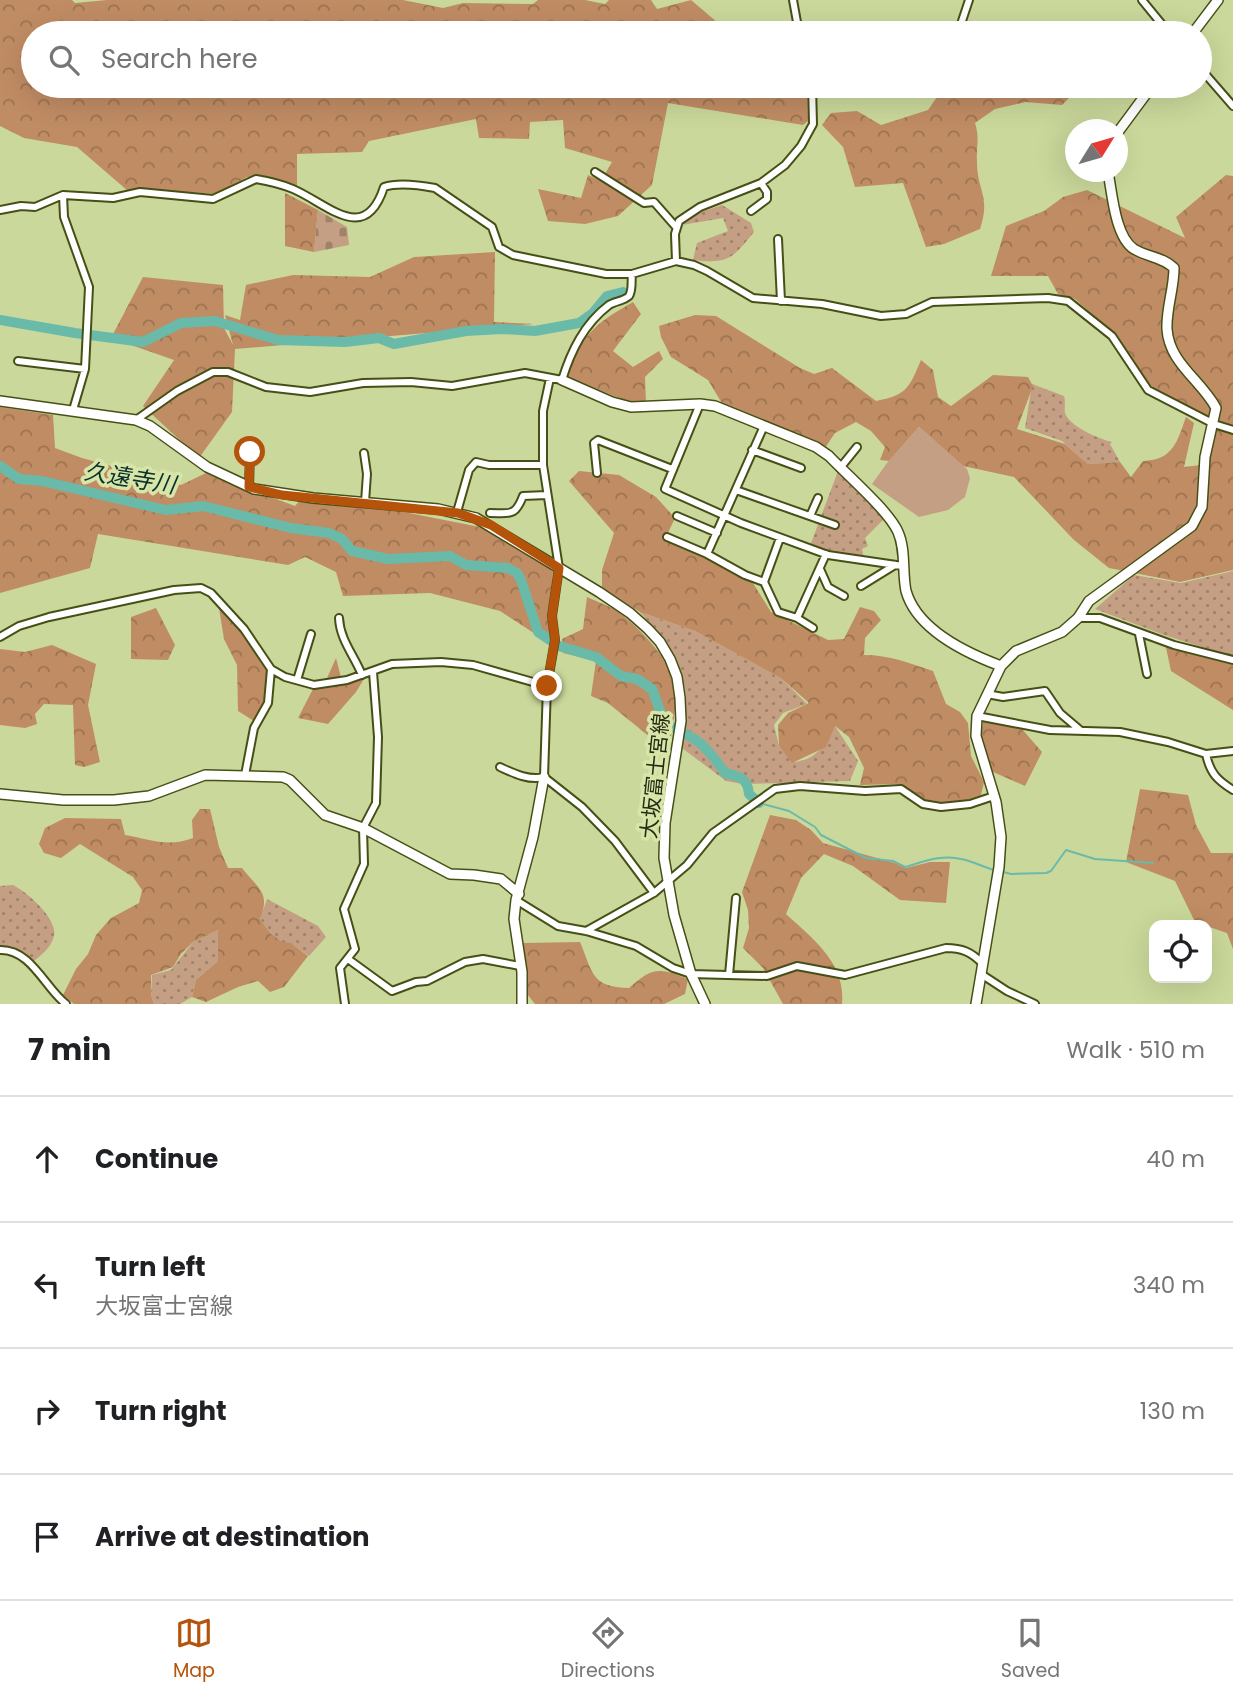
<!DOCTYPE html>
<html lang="en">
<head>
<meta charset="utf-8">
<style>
	body { margin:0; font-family:Poppins,"Noto Sans JP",sans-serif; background:#f6f6f6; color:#202124 }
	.controls { position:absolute; right:21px; bottom:21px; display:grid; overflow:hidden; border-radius:14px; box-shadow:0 7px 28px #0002 }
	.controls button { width:63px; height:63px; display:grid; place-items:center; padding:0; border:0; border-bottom:2px solid #e0e0e0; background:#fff; color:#202124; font:35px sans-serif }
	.compass { position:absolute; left:1065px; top:119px; width:63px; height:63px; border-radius:50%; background:#fff; box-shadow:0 7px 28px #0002; rotate:53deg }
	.stop { position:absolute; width:21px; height:21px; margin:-16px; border:5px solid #b45309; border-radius:50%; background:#fff }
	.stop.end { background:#b45309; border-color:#fff; box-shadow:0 2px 7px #0008 }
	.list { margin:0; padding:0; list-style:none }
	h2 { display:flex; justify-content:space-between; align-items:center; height:91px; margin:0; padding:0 28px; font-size:30px }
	h2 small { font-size:23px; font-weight:400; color:#757577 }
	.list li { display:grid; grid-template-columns:46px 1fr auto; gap:21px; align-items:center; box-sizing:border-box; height:126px; padding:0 28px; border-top:2px solid #e0e0e0 }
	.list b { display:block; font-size:26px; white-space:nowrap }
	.list p { margin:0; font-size:23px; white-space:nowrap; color:#757577 }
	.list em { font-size:23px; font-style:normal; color:#757577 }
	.icon { flex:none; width:38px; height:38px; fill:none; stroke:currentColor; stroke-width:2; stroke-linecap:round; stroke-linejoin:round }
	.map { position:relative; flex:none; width:1233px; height:1004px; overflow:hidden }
	.search { position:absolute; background:#fff; box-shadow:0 7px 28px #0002; left:21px; right:21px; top:21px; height:77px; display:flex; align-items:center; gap:18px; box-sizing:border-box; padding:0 24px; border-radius:38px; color:#757577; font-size:26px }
	.sheet { height:595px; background:#fff }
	nav { display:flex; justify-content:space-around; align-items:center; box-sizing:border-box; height:98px; border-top:2px solid #e0e0e0; background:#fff; font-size:19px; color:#757577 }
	nav a { display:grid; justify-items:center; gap:4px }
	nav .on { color:#b45309 }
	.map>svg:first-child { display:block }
	.grass { fill:url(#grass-dots) }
	.forest { fill:url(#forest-crowns) }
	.cemetery { fill:url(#cemetery-stones) }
	.pitch { fill:#c59f83 }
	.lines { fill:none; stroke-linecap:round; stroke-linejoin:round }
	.stream { stroke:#6abaa9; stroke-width:2 }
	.river { stroke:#6abaa9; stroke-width:10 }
	.street-casing { stroke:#465016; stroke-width:10 }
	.secondary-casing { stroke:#465016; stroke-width:12 }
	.street { stroke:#fff; stroke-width:6 }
	.secondary { stroke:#fff; stroke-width:9 }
	.route { stroke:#b45309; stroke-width:9 }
	.labels { text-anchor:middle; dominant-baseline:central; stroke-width:7; stroke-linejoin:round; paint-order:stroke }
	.street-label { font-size:21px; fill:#262b13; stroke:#d7e5a8 }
	.water-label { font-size:23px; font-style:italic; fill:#0a322b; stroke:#d7e5a8 }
</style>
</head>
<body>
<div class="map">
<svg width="1233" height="1004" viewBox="0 0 1233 1004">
	<defs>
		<pattern id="grass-dots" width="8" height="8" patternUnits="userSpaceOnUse" patternTransform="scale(1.75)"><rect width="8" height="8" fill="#c59f83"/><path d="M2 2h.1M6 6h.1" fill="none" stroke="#a0826a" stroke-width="1.8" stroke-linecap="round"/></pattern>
		<pattern id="forest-crowns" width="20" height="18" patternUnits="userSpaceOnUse" patternTransform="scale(1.75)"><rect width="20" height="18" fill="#c08c64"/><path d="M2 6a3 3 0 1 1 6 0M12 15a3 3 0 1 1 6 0" fill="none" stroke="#9c7351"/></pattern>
		<pattern id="cemetery-stones" width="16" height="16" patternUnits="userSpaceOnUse" patternTransform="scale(1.75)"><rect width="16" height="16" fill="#c59f83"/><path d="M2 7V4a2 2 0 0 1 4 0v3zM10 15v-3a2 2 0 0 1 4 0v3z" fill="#a0826a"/></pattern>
	</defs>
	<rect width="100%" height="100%" fill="#cad89b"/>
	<path class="grass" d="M722 205 751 223 754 232C732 259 729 264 693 260L697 243 728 231 723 218 682 225 692 215Z
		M1032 384 1064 396C1066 401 1064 408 1065 413 1069 426 1099 439 1112 442L1110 444 1120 462 1088 464 1062 441 1025 428Z
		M838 471 885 518 865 538 868 546 862 549 864 558 831 555 810 546Z
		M1233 571V657L1164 635 1095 609 1134 575 1181 583Z
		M640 612 695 631 782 679 807 704 783 713 774 725 779 746 792 762C816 761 825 745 835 726L858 761 850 781 743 784 726 781 682 748C683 732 686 715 686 698 685 669 659 633 640 612Z
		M13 885C27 892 58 919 54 936 51 948 41 955 33 962L13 948 0 947V886Z
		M267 899 318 926 326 937 309 956 292 944 282 943 271 934 260 919Z
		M218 930V961L196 980 192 997 180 1004H154L151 995 152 975 171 970 193 942Z"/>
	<path class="forest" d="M0 0H72L75 3 107 0H403L443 8 463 3 533 4 538 0H585L605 4 609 0H651L657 9 691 0 718 23 753 33H33V86H807L808 121 803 125 668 103 652 185 618 216 585 224 548 221 538 189 581 198 588 175 601 181 612 162 565 148 563 120 530 122 529 139 479 138 476 119 369 141 362 152 297 154V187L263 176 247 177 216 194 148 189 128 191 77 147 24 138 0 126Z
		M915 86H1076L1073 94 1062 105 1026 102 995 109 975 123C980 139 976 146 977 162 977 191 991 196 980 229L944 244 926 247 903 183 855 187 843 147 822 125 831 113 857 111 881 125 928 110 939 94Z
		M1226 175 1233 176V570L1180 582 1109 568 1074 540 1014 477 963 466 919 427 889 461 880 460 885 447 871 431 856 422 835 433 825 448 787 430 723 405 708 380 671 357 661 337 659 326 695 315 716 316 800 368 814 374 832 368 876 401C907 395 909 388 921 360L933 370 938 397 951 406 993 375 1028 377 1033 386 1017 429 1065 444 1088 464 1120 462 1131 477 1143 461C1173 460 1177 442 1186 417L1194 423 1184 467 1209 464 1212 422 1153 388 1144 379 1118 337 1075 299 1058 294 1048 276H991L1006 226 1044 211 1063 197 1087 190 1185 238 1176 217Z
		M285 193 318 210 314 252 285 246Z
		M495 252 494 322 534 324 235 349 232 412 199 458 143 406 174 360 111 338 143 277 223 285 224 328 233 345 225 315 240 320 246 285 293 275 370 277 414 257Z
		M633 302 641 314 613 351 633 367 659 351 663 359 645 377 646 403 629 402 568 377C582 333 595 324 633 302Z
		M0 407 53 415 55 448 82 458 181 485 206 473 295 506 301 499 399 511 490 529 543 562 553 572 549 643 500 611 430 593 343 596 336 572 305 557 288 565 98 534 90 568 0 593Z
		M579 471 619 475 656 497 675 518 666 537 751 580 771 612 828 640 844 639 860 607 874 611 881 620 865 638 864 655C890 655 909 663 933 671L946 704 960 712 968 723 971 756 984 782 981 795 967 800 940 805 927 802 901 784 860 785 864 768 849 737 835 726 826 747 792 763 779 746 778 725 788 713 809 703 782 679 695 631 640 612 602 588V570L614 533 569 481Z
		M587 597C598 602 612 607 621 614 642 631 672 661 675 688 677 706 673 724 670 742H656L608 703 591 696 596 661 563 653 562 639 583 629Z
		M156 608 175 645 168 660 131 659V617Z
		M219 608 244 629 270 667 268 703 254 721 238 711 237 665 224 639Z
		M1165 643 1233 660V710L1171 671Z
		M52 645 96 664 88 705 100 762 84 767 75 765 73 705 44 704 35 714 37 724 25 728 0 725V649L25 652Z
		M336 658 342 681 367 674 356 692 328 724 298 718 314 687 324 685Z
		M983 722 1022 729 1042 752 1025 786 991 771 981 737Z
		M1140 789 1188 795 1196 825 1211 853H1233V949L1227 933 1195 922 1175 881 1126 862Z
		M200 809H210L219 847 228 868H242C258 889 271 892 260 919L271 934 282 942 291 943 308 956 284 987 270 992 258 981 238 987 206 1002 192 997 196 980 218 961V930L193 942 181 954 173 967 151 975V995L154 1004H74L63 995 76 969 88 954 96 935 111 918 139 903 142 890 133 877 80 844 61 858 44 853 39 844 45 828 65 818 121 819 125 835C149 839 168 848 193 838L192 820Z
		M770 815 796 820 811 830 823 843 895 863 906 868 930 862H950L946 903 900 900 853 866 824 854 801 878 786 914C813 939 846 963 842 1004H783L763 968 743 948 749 928 748 910 742 892Z
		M580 942C593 973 591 987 629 988 652 967 659 967 688 979L685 994 664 1004H535L523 989 522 943Z"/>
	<path class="cemetery" d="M318 210 347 227 349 245 314 252Z"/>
	<path class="pitch" d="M919 427 967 469 970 478 965 497 948 510 919 517 872 484 887 463Z"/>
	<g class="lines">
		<path class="stream" d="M759 803 789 811 815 827 821 835 866 858 893 861 905 867C923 862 942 854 961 859 972 861 983 867 994 870
			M1003 872 1011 874 1046 873 1051 871 1066 850 1095 859 1153 863"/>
		<path class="river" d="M0 320 75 333 143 342 181 323 215 321 278 340 345 342 379 338 394 344 466 331 502 329 535 331 579 323 593 313 607 296 623 292
			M0 466 19 479 42 481 166 510 203 506 291 528 329 533 342 539 352 551 388 559 450 556 466 565 508 568 517 573 521 580 538 632 559 646 596 657 621 676 637 679 652 689 665 724C697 738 705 744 725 773 739 776 748 778 749 794L759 803"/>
		<g class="street-casing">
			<path id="street" d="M793 0 799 33
				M1142 0 1169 33
				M962 21 969 0
				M1200 68 1233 106
				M595 172 644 203 654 202 676 227
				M63 195 64 217 89 287 85 369 73 410
				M0 210 21 206 35 207 63 195 113 198 140 192 213 199 256 179C268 181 281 184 293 189 328 204 365 246 384 187 399 182 419 185 435 188L492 227 499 247 513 255 606 274H632L676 261 694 265 707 271 753 298 822 304 881 316 906 314 932 302 1048 298 1068 301 1112 336 1148 390 1214 424 1233 430
				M751 211 767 199V192L761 183
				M778 239 781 301
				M676 261 675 234 679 221 700 207 761 183 785 165 801 146 813 124 812 86
				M18 361 85 369
				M700 404 665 489 741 523 828 555 903 566
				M136 420 177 391 213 372H228L266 387 310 392 363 383 411 382 452 386 525 373 562 380C571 351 584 324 609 305 615 301 624 301 629 296 633 290 631 280 632 274
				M752 450 801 468
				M364 453 367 474 365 502
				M840 468 857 447
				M597 473 594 443 598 440 672 469
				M249 487 250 452
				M736 490 835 525
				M457 512 469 470 476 462 489 465H543
				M490 513C510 513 515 517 523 496L547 495
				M677 516 717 533
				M810 516 818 498
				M667 537 707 554 745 575 764 582 778 612 797 618 813 628
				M707 554 764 426
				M820 569 828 587 844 596
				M764 582 780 538
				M861 586 895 565
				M339 618C340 640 354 655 362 675
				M797 618 826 554
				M1078 618H1100L1174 645 1233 660
				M1139 634 1147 674
				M0 637 19 626 49 617 174 590 201 588 211 593 244 629 271 669 285 677 314 685 347 680 392 664 441 662 473 665 547 686
				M297 680 311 634
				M987 694 1003 697 1045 691 1060 713 1080 730
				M977 716 1050 730 1120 732 1168 742 1206 754 1233 751
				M1206 754C1210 773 1217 780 1233 790
				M500 767C513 773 529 781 544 777L582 807 615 841 654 893
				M245 775 254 728 268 703 271 669
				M544 777 547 686 555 640 552 616 559 568 543 465V411L550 378
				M516 900 558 926 586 931 636 946 673 968 691 974 767 976 797 966 845 975 946 948C962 948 971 952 982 963
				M586 931 654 893 687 865 713 833 775 789 800 786 865 791 901 789 923 804 941 807 970 804 994 796
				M0 950C31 949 45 988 66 1004
				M348 959 392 991 416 982 427 981 465 962 483 959 520 966
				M981 974 1007 991 1035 1004
				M729 975 736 898
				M345 1004 340 968 355 949 344 909 364 864 363 828 376 803 378 737 373 672"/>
		</g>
		<g class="secondary-casing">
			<path id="secondary" d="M1193 33 1218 0
				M1118 132 1152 86
				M562 380 612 402 631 407 700 404 715 406 816 447 829 456C846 474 889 511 898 532 906 550 902 572 906 591 917 630 966 653 1001 666
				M0 401 136 420 150 426 207 467 254 489 313 498 438 509 476 518 599 592 630 613 648 629 660 642 670 659 677 677 680 698 681 721 665 823 664 858 674 915 691 974 705 1004
				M0 794 63 800H114L149 796 205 775 283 777 290 780 325 815 363 828 450 874 474 875 501 879 519 894
				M522 1004V972L514 919 516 900 533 837 544 777
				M976 1004 999 867 1001 837 996 802 976 736 977 716 1001 666 1016 651 1062 632 1078 618 1089 601 1192 526 1202 507 1205 457 1216 408C1201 380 1169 363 1167 329 1166 309 1174 289 1174 268 1163 257 1147 257 1134 249 1115 237 1112 192 1108 172"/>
		</g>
		<use href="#street" class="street"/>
		<use href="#secondary" class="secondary"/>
	</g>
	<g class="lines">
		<path class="route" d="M250 452 249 487 282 495 458 513 491 525 559 568 552 616 555 639 547 686"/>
	</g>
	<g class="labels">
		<g class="street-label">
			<text transform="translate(655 776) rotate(-84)">大坂富士宮線</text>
		</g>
		<g class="water-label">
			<text transform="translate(130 478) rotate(9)">久遠寺川</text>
		</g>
	</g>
</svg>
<div class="controls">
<button><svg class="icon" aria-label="locate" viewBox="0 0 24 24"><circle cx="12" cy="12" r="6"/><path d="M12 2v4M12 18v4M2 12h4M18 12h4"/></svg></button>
</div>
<svg class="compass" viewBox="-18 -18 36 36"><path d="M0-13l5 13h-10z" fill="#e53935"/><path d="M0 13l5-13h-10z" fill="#757577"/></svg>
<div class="stop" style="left:250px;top:452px"></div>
<div class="stop end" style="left:547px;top:686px"></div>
<div class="search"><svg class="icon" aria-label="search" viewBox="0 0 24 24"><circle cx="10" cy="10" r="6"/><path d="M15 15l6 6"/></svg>Search here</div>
</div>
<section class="sheet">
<h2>7 min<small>Walk · 510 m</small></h2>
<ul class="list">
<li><svg class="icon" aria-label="ahead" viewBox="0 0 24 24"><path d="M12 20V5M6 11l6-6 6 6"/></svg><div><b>Continue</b></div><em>40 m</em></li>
<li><svg class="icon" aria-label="left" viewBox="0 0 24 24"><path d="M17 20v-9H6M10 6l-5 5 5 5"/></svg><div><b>Turn left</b><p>大坂富士宮線</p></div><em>340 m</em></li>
<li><svg class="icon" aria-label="right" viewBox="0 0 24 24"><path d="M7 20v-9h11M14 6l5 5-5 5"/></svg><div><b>Turn right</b></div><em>130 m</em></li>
<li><svg class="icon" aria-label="arrive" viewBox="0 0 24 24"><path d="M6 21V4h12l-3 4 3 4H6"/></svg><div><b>Arrive at destination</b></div></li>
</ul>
</section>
<nav>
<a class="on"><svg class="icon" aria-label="map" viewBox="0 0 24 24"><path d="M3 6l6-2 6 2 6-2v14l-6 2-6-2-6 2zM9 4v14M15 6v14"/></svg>Map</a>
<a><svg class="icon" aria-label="directions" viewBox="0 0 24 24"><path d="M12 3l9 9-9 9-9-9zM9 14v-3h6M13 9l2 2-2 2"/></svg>Directions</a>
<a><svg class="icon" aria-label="saved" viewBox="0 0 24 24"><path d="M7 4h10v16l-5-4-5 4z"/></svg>Saved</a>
</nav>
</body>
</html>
